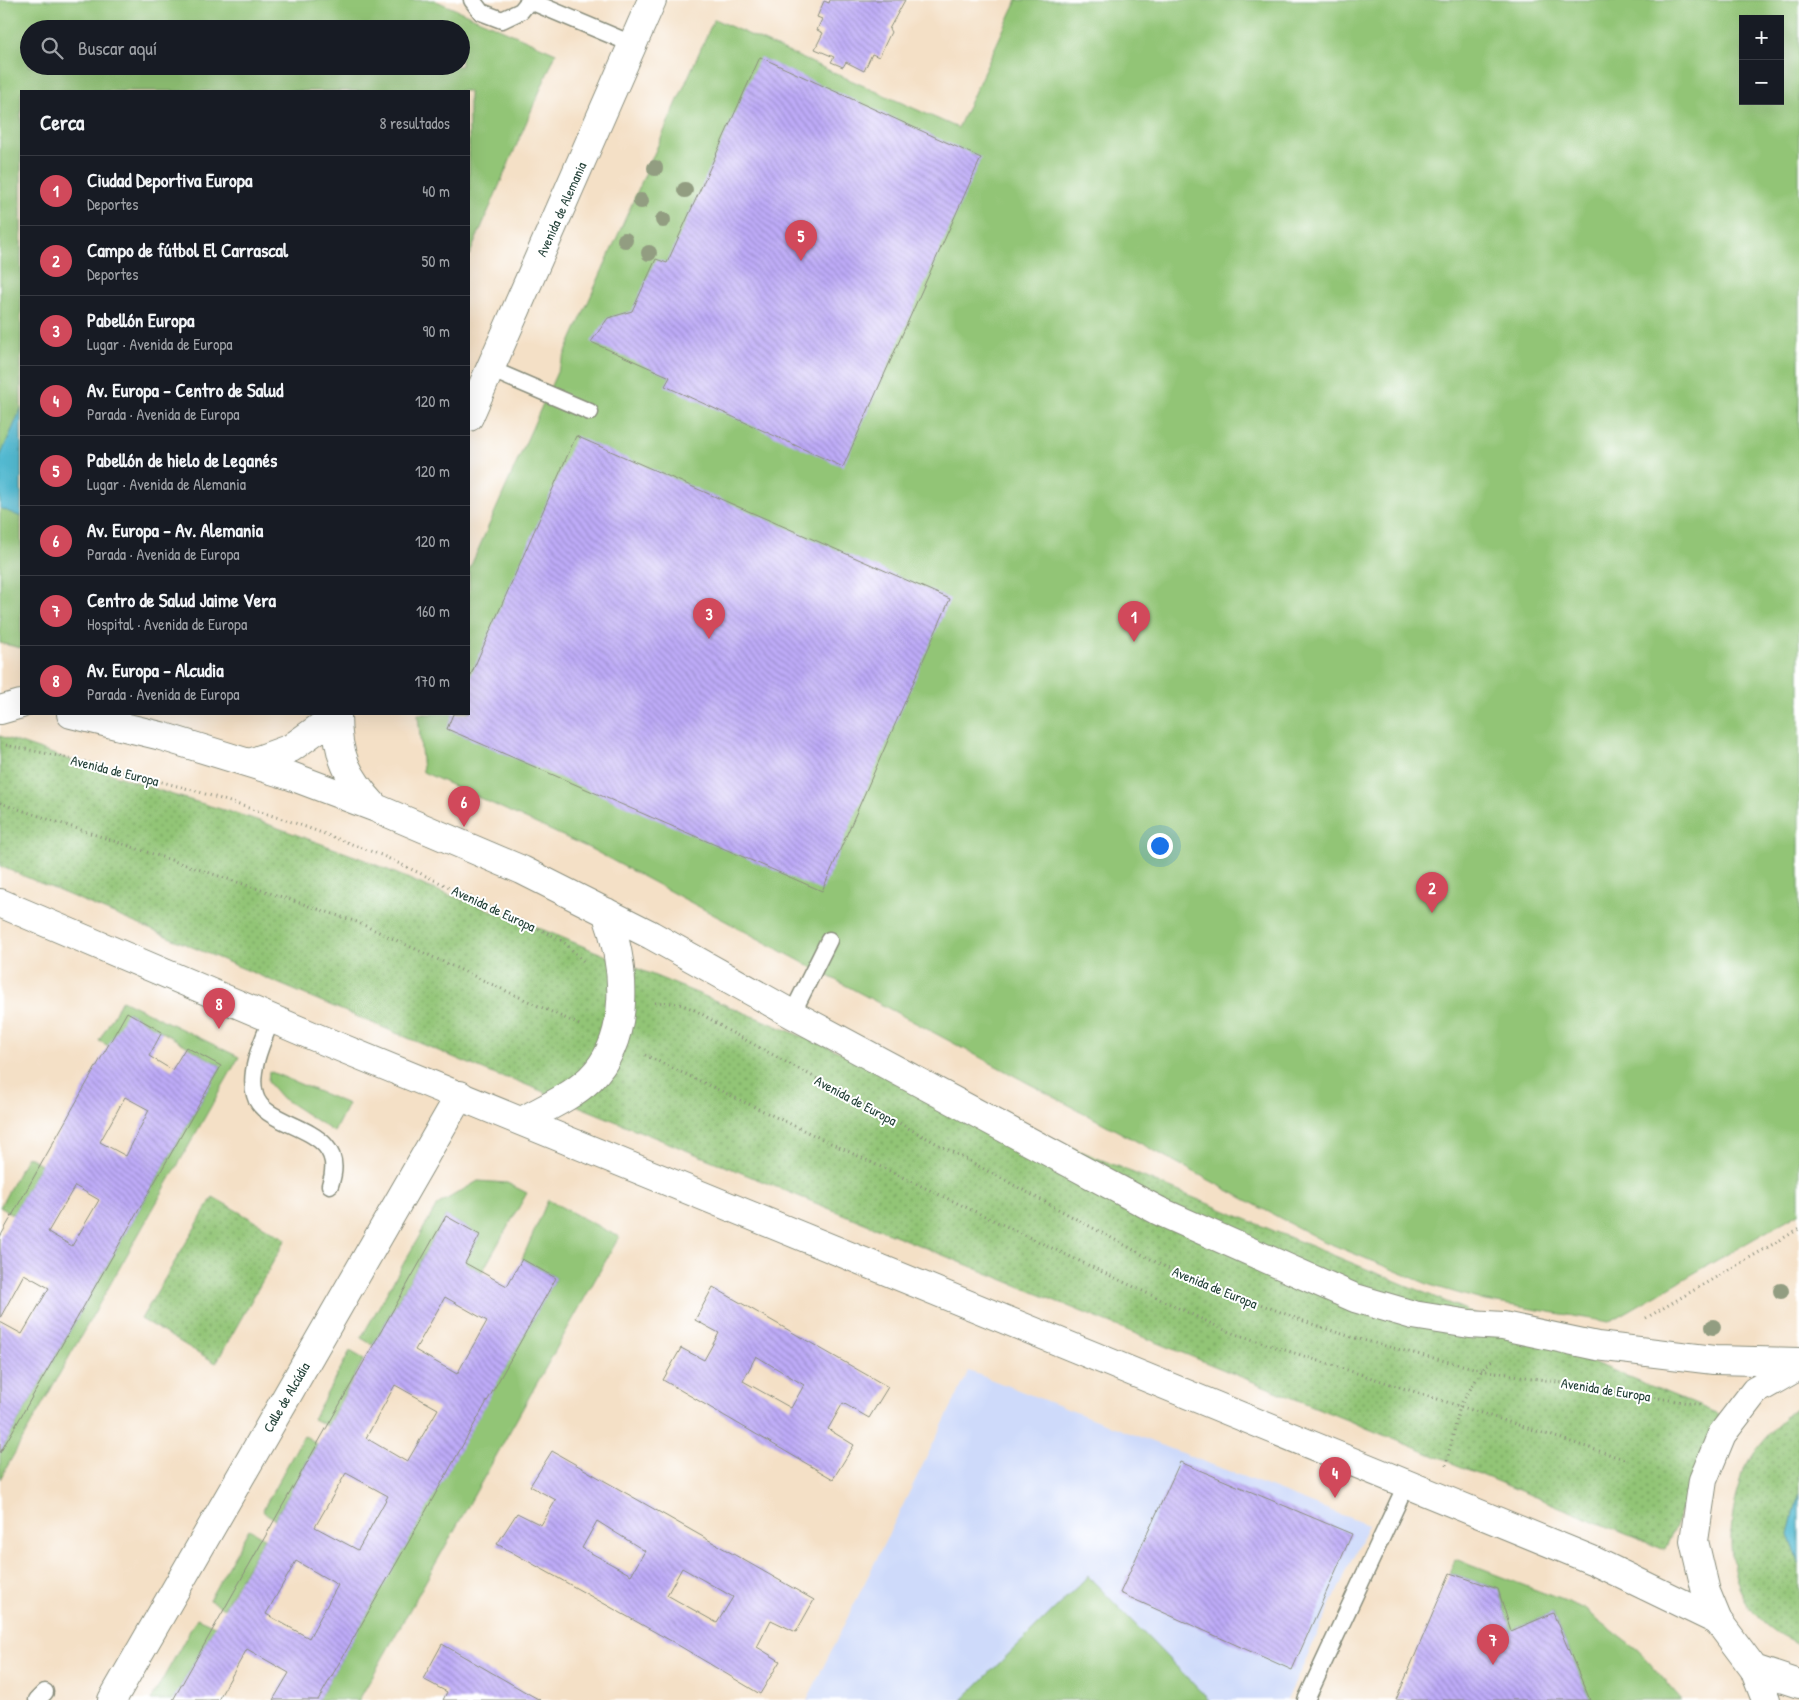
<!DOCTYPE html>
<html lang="es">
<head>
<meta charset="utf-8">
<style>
	body { margin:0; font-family:"Patrick Hand",sans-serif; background:#242831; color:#f1f3f6 }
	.controls { position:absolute; right:15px; top:15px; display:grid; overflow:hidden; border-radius:0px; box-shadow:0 5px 20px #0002 }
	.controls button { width:45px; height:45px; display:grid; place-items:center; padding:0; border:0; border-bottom:1px solid #363941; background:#171b24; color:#f1f3f6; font:25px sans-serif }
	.you { position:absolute; left:1159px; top:845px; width:18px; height:18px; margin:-12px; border:4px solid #fff; border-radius:50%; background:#1a73e8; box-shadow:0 0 0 8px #1a73e833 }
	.badge { display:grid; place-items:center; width:32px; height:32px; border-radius:50%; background:#d1495b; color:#fff; font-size:16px; font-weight:700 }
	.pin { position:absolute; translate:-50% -41px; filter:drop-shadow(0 1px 2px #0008) }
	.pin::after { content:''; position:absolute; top:26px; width:18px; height:15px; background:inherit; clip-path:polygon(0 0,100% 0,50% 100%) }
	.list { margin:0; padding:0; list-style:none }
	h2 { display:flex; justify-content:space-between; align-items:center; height:65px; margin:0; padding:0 20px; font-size:21px }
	h2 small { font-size:16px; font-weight:400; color:#9ea1a6 }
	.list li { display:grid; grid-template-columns:32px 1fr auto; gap:15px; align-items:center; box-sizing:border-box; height:70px; padding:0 20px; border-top:1px solid #363941 }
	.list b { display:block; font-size:19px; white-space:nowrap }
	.list p { margin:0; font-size:16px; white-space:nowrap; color:#9ea1a6 }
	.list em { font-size:16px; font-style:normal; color:#9ea1a6 }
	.icon { flex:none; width:28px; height:28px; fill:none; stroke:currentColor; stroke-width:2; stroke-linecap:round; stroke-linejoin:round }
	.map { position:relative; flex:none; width:1799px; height:1700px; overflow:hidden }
	.search { position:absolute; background:#171b24; box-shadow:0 5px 20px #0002; left:20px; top:20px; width:450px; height:55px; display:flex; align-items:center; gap:12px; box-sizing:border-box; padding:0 18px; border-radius:28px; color:#9ea1a6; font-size:19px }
	.panel { position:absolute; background:#171b24; box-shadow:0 5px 20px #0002; left:20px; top:90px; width:450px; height:625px; border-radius:0px }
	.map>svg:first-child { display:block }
	.built { fill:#cedafa }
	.grass { fill:url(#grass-dots); stroke:#588155 }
	.garden { fill:#92c576; stroke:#588155; fill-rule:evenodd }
	.water { fill:#53bad1; stroke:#397c82 }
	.building { fill:url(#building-back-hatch); fill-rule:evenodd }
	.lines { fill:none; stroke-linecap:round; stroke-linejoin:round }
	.lane-casing { stroke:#8a8e7d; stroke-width:19 }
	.street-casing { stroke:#8a8e7d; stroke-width:30 }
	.secondary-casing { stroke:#8a8e7d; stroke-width:30 }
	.highway-casing { stroke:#8a8e7d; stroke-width:30 }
	.path { stroke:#8a8e7d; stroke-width:3; stroke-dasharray:1 4; stroke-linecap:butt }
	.lane { stroke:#fff; stroke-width:16 }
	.street { stroke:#fff; stroke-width:28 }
	.secondary { stroke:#fff; stroke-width:28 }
	.highway { stroke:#fff; stroke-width:28 }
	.tree { fill:#929d81 }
	.labels { text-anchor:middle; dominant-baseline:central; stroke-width:4; stroke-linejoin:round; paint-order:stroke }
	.street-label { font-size:14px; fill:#1f3d34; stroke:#fff }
</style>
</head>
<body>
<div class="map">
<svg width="1799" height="1700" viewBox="0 0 1799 1700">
	<defs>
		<pattern id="grass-dots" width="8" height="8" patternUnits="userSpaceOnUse" patternTransform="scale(1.25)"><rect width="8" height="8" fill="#92c576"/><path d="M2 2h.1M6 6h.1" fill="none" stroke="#77a162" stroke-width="1.8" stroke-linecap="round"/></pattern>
		<pattern id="building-back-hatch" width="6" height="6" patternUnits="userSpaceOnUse" patternTransform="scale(1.25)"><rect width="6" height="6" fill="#beabf8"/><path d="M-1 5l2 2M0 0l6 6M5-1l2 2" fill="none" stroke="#9a8cca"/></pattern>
	</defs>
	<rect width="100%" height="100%" fill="#fff"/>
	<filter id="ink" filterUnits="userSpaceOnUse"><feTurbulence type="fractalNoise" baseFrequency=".02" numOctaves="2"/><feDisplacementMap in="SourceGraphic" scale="10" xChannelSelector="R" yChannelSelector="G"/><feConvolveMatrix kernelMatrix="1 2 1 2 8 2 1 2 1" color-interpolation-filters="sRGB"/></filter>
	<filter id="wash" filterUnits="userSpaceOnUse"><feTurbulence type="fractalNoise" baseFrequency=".0096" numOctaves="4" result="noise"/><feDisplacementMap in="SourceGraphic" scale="20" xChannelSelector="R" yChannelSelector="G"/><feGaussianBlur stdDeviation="1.12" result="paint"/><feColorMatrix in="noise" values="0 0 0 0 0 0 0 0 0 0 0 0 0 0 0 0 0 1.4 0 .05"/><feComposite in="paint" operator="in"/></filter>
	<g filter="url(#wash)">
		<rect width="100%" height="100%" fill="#f4e0c6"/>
		<path class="built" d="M969 1371 1368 1525 1287 1700H807Z"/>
		<path class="grass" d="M0 736 173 795 251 818 360 858 430 888 534 926 1721 1415 1665 1550 512 1079 498 1076 0 866Z
			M213 1197 286 1239 216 1363 141 1319Z
			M1799 1406V1494L1789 1533 1799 1563V1644C1735 1621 1721 1555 1737 1495 1740 1487 1741 1477 1744 1469 1757 1444 1778 1423 1799 1406Z"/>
		<path class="garden" d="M0 0H434L556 53 469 256V91H21V648L0 643ZM29 29H461V66H29Z
			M1017 0H1799V1213L1609 1322 1485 1301 1430 1285 1321 1240 591 849 423 772 418 714H469V570L714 19 958 128ZM1743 19H1780V101H1743Z
			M122 1000 239 1057 0 1479V1453L221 1066 128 1012 109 1046 99 1041Z
			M269 1071 348 1104 334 1132 282 1098 268 1082Z
			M27 1156 41 1164 13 1215 0 1207Z
			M478 1181 507 1183 527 1193 482 1272 465 1263 479 1235 446 1216 373 1345 361 1338 437 1205Z
			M548 1200 619 1237 359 1700H318L556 1278 522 1259Z
			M350 1351 364 1359 327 1426 313 1419Z
			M304 1435 317 1444 275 1519 262 1511Z
			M249 1529 264 1538 224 1608 209 1600Z
			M1455 1559 1583 1608 1639 1651 1682 1700H1590L1553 1613 1511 1631 1498 1589 1450 1573Z
			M1088 1576 1209 1700H962Z
			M197 1618 215 1626 173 1700H151Z"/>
		<path class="water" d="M21 409V517L0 508V457Z
			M1799 1494V1563L1789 1533Z"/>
		<g id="blocks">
			<path class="building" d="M830 0H905L889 29 891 32 879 57 872 54 864 71 846 62 843 67 831 62 834 57 815 49 823 33 817 30 822 19 817 17 824 1 829 3Z
				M760 57 981 158 843 467 665 386 670 377 591 342 608 318 632 311 656 259 667 263Z
				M576 436 950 599 822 891 447 729 453 714H469V679Z
				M127 1012 162 1032 149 1056 172 1070 186 1047 221 1066 0 1453V1322L22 1334 49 1288 24 1274 0 1318V1237ZM125 1097 149 1110 126 1156 100 1142ZM75 1186 99 1200 72 1246 48 1232Z
				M446 1216 480 1235 465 1263 507 1286 522 1259 556 1278 408 1543 318 1700H273L289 1673 247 1649 218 1700H173ZM445 1297 487 1321 457 1374 415 1350ZM395 1385 438 1409 407 1462 366 1438ZM346 1473 388 1496 358 1550 315 1527ZM296 1561 338 1585 309 1638 266 1614Z
				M713 1287 888 1387 869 1418 843 1403 828 1429 854 1445 833 1479 663 1380 681 1348 704 1360 719 1333 695 1320ZM756 1356 804 1385 791 1408 743 1381Z
				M552 1451 814 1600 796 1632 771 1620 757 1647 780 1661 760 1694 673 1642 497 1544 517 1513 541 1525 556 1500 530 1486ZM597 1521 645 1551 631 1575 582 1548ZM682 1568 733 1597 717 1623 667 1595Z
				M1180 1462 1352 1534 1292 1670 1120 1593Z
				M1450 1573 1498 1589 1511 1631 1553 1613 1590 1700H1396Z
				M442 1644 529 1694 540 1700H443L447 1692 423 1679Z"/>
		</g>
	</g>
	<g filter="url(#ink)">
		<use href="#blocks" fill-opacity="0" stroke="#8a8e7d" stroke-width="1"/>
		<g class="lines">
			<g class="lane-casing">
				<path id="lane" d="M472 0 481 12 502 20 521 11 530 0
					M530 1 632 44
					M490 369 590 412
					M792 1014 829 940
					M272 1018C263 1040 248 1071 255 1095 264 1131 352 1124 330 1185
					M37 1700 45 1692
					M1306 1700 1406 1485"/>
			</g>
			<g class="street-casing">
				<path id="street" d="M469 417 652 0
					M112 1700 460 1095"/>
			</g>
			<g class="secondary-casing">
				<path id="secondary" d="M0 710 21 704
					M71 714 161 736 291 776 376 808 522 870 651 935 792 1014 1159 1211 1355 1298 1413 1315 1470 1324 1503 1326 1597 1346 1714 1360 1799 1362
					M337 715C337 756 347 777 375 807
					M250 763 291 748 337 715
					M0 903 315 1037 1592 1560 1718 1621
					M522 1121C545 1108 571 1097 590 1079 633 1037 625 963 606 912"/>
			</g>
			<g class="highway-casing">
				<path id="highway" d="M1799 1366 1755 1391 1722 1434 1703 1480 1694 1541 1706 1592 1718 1621 1754 1669 1799 1684
					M1754 1669 1766 1700"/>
			</g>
			<path class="path" d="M6 745 87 762 196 791 295 823 381 855 556 937 566 944 583 961
				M0 803 357 922 582 1026
				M655 1003C687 1000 701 1014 727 1030L1167 1268 1309 1323 1351 1337 1413 1353 1482 1370 1701 1405
				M645 1055 1229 1332 1627 1460
				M1646 1318 1799 1229
				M1446 1465 1460 1406 1482 1370 1493 1359"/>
			<use href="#lane" class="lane"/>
			<use href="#street" class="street"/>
			<use href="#secondary" class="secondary"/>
			<use href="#highway" class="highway"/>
		</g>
		<g class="tree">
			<circle cx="655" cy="168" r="8"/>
			<circle cx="685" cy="190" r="8"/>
			<circle cx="641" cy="201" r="8"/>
			<circle cx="663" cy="220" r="8"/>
			<circle cx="625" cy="240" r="8"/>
			<circle cx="649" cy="253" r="8"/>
			<circle cx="1781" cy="1291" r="8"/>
			<circle cx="1713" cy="1327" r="8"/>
		</g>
	</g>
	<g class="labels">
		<g class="street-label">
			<text transform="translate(561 209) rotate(-66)">Avenida de Alemania</text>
			<text transform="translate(115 770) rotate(14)">Avenida de Europa</text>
			<text transform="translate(494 908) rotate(25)">Avenida de Europa</text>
			<text transform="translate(856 1100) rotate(28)">Avenida de Europa</text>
			<text transform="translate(1215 1287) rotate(22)">Avenida de Europa</text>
			<text transform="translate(1606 1389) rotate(9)">Avenida de Europa</text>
			<text transform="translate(286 1397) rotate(-60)">Calle de Alcúdia</text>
		</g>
	</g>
</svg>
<div class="controls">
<button>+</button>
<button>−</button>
</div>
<div class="you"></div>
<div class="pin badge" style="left:1134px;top:642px">1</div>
<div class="pin badge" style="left:1432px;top:913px">2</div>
<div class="pin badge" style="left:709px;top:639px">3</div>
<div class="pin badge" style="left:1335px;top:1498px">4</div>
<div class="pin badge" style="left:801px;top:261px">5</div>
<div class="pin badge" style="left:464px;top:827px">6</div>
<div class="pin badge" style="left:1493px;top:1665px">7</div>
<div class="pin badge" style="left:219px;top:1029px">8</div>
<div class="search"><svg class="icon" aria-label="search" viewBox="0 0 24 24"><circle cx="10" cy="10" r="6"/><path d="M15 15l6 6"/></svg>Buscar aquí</div>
<section class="panel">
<h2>Cerca<small>8 resultados</small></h2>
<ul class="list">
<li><span class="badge">1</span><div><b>Ciudad Deportiva Europa</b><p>Deportes</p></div><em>40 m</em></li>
<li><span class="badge">2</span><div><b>Campo de fútbol El Carrascal</b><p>Deportes</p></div><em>50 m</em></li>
<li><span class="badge">3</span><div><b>Pabellón Europa</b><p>Lugar · Avenida de Europa</p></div><em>90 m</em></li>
<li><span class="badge">4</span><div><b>Av. Europa - Centro de Salud</b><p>Parada · Avenida de Europa</p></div><em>120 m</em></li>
<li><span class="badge">5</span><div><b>Pabellón de hielo de Leganés</b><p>Lugar · Avenida de Alemania</p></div><em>120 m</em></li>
<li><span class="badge">6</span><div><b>Av. Europa - Av. Alemania</b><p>Parada · Avenida de Europa</p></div><em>120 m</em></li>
<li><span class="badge">7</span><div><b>Centro de Salud Jaime Vera</b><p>Hospital · Avenida de Europa</p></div><em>160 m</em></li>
<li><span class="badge">8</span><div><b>Av. Europa - Alcudia</b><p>Parada · Avenida de Europa</p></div><em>170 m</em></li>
</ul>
</section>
</div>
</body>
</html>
